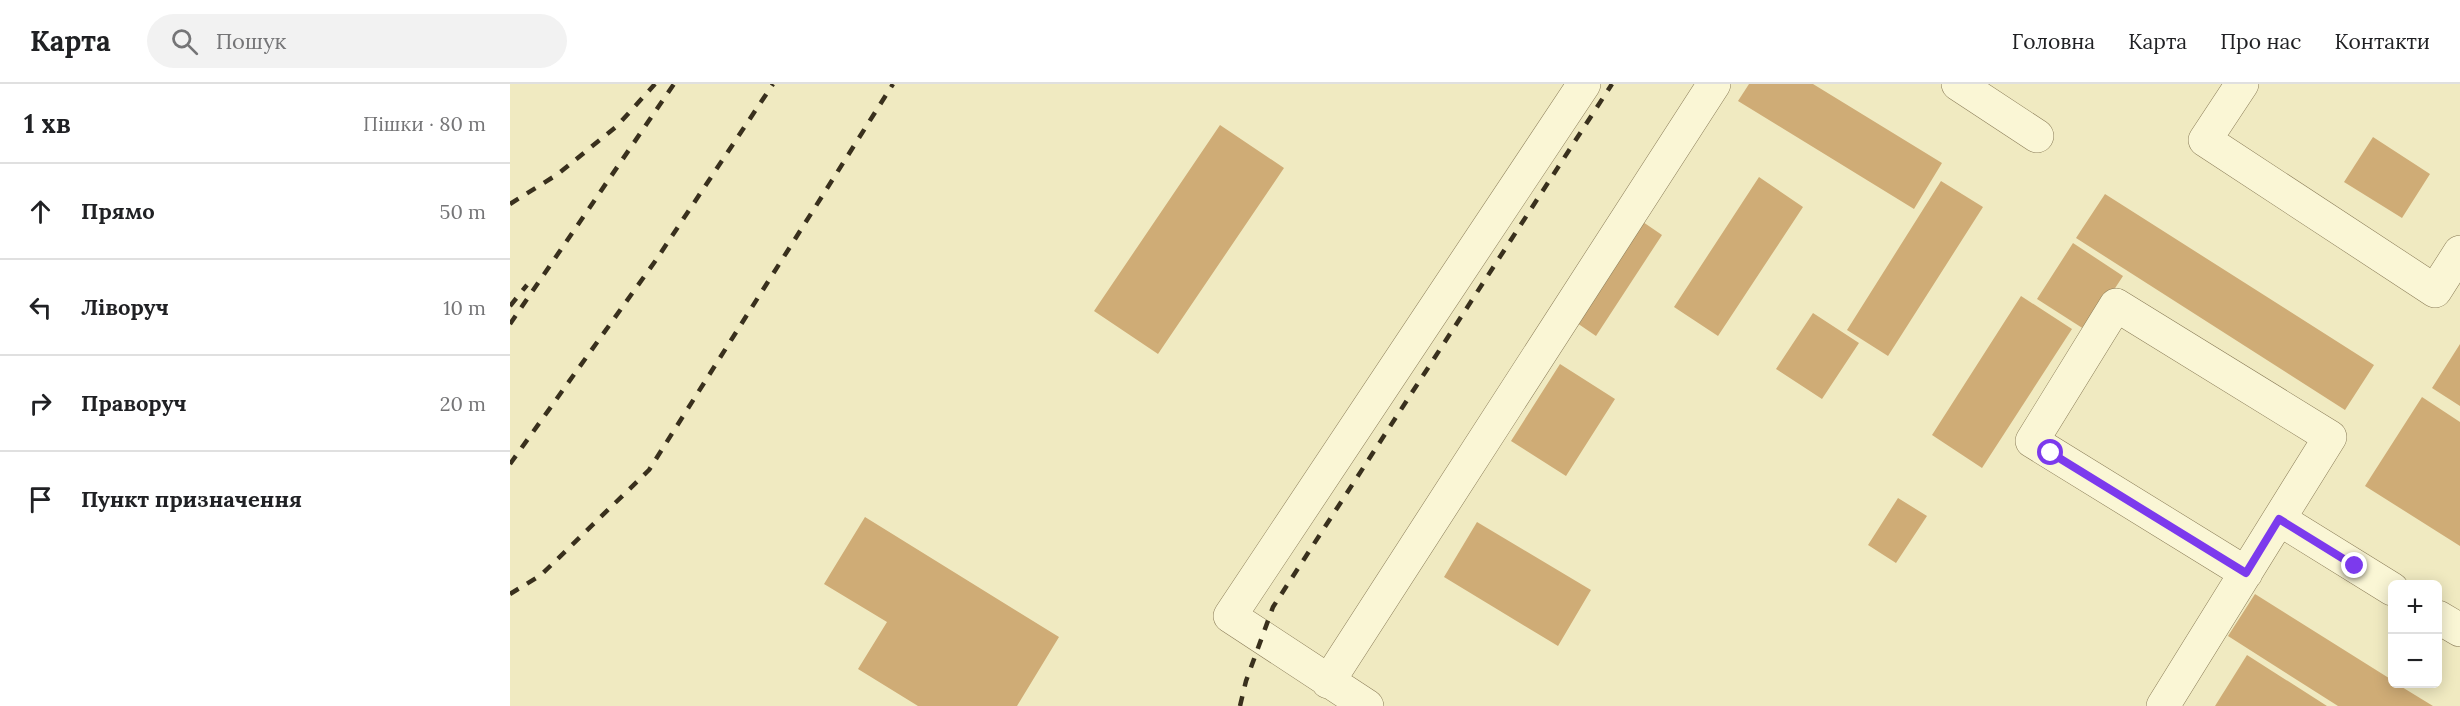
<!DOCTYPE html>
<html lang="uk">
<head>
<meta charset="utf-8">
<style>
	body { margin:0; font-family:Lora,serif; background:#f2f2f2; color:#202124 }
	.controls { position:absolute; right:18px; bottom:18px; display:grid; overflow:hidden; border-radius:9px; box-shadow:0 3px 15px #0003 }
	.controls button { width:54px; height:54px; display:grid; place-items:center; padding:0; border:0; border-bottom:2px solid #e0e0e0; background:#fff; color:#202124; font:30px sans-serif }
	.stop { position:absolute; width:18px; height:18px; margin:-14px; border:4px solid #7c3aed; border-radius:50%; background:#fff }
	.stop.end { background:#7c3aed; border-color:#fff; box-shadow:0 2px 6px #0008 }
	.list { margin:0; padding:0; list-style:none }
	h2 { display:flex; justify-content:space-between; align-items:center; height:78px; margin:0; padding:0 24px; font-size:26px }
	h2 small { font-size:20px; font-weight:400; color:#757577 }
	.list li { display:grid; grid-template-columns:39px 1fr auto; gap:18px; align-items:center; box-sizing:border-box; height:96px; padding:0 24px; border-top:2px solid #e0e0e0 }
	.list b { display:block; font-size:22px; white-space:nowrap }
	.list em { font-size:20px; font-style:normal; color:#757577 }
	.icon { flex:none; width:33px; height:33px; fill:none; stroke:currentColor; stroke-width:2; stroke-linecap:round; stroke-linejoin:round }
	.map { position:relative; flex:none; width:1950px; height:622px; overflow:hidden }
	header { display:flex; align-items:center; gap:36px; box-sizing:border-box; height:84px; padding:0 30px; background:#fff; border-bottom:2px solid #e0e0e0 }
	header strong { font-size:28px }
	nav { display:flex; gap:33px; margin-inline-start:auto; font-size:21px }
	.search { width:420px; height:54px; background:#f2f2f2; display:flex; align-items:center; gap:15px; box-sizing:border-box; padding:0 21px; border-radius:33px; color:#757577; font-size:22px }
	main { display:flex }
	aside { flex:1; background:#fff }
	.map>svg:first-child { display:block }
	.building { fill:#cfac76 }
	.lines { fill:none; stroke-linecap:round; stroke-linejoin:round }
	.minor-casing { stroke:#8a7c58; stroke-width:34 }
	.minor { stroke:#faf6d5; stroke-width:33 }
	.rail { stroke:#39301d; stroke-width:4.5; stroke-dasharray:10 10; stroke-linecap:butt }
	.route { stroke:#7c3aed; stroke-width:8 }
</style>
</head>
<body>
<header>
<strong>Карта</strong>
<div class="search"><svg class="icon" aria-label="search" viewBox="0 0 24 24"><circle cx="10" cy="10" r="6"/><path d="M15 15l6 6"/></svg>Пошук</div>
<nav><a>Головна</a><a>Карта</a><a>Про нас</a><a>Контакти</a></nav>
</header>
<main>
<aside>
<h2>1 хв<small>Пішки · 80 m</small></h2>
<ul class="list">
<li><svg class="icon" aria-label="ahead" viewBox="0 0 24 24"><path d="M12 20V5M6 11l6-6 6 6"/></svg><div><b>Прямо</b></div><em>50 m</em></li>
<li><svg class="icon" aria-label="left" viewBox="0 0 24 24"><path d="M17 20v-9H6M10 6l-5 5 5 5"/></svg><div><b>Ліворуч</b></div><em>10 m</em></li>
<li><svg class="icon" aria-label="right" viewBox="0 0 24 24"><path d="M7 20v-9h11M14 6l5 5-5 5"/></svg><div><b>Праворуч</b></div><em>20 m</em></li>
<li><svg class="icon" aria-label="arrive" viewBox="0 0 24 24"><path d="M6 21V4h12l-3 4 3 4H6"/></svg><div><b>Пункт призначення</b></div></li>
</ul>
</aside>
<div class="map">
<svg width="1950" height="622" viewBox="0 0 1950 622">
	<rect width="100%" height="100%" fill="#f0eac1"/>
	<path class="building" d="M1239 0H1303L1432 79 1404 125 1228 17Z
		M710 41 774 84 648 270 584 227Z
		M1863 53 1920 90 1892 134 1834 98Z
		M1249 93 1293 123 1208 252 1164 223Z
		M1431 97 1473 123 1378 272 1337 246Z
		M1595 110 1864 281 1835 326 1566 154Z
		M1133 138 1152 151 1086 252 1067 239Z
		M1563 159 1613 192 1577 247 1527 215Z
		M1511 212 1562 245 1472 384 1422 351Z
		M1303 229 1349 259 1312 315 1266 285Z
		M1950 260V322L1922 304Z
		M1050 280 1105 315 1056 392 1001 357Z
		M1912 313 1950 338V462L1855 402Z
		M1388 414 1417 432 1386 479 1358 461Z
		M355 433 549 553 507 622H408L348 585 377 538 314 500Z
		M967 438 1081 506 1048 562 934 493Z
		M1745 510 1882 596V600H1887L1923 622H1828L1718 552Z
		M1737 571 1817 622H1705Z"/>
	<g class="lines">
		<g class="minor-casing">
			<path id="minor" d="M1448 0 1527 52
				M1732 0 1695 56 1925 207 1950 168
				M1736 489 1522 357 1606 221 1820 353 1769 435
				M1928 533 1950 546
				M818 598 1204 0
				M857 622 720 532 1074 0
				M1653 622 1769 435 1882 505"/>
		</g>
		<use href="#minor" class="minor"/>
		<path class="rail" d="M0 120 48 90 107 42 145 0
			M0 222 17 201
			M0 240 164 0
			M0 380 146 176 263 0
			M0 510 31 491 139 386 383 0
			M730 622 736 597 763 523 1102 0"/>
	</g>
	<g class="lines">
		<path class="route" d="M1541 369 1736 489 1769 435 1845 482"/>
	</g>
</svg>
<div class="controls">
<button>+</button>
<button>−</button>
</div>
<div class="stop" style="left:1541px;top:369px"></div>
<div class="stop end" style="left:1845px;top:482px"></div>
</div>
</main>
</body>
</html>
